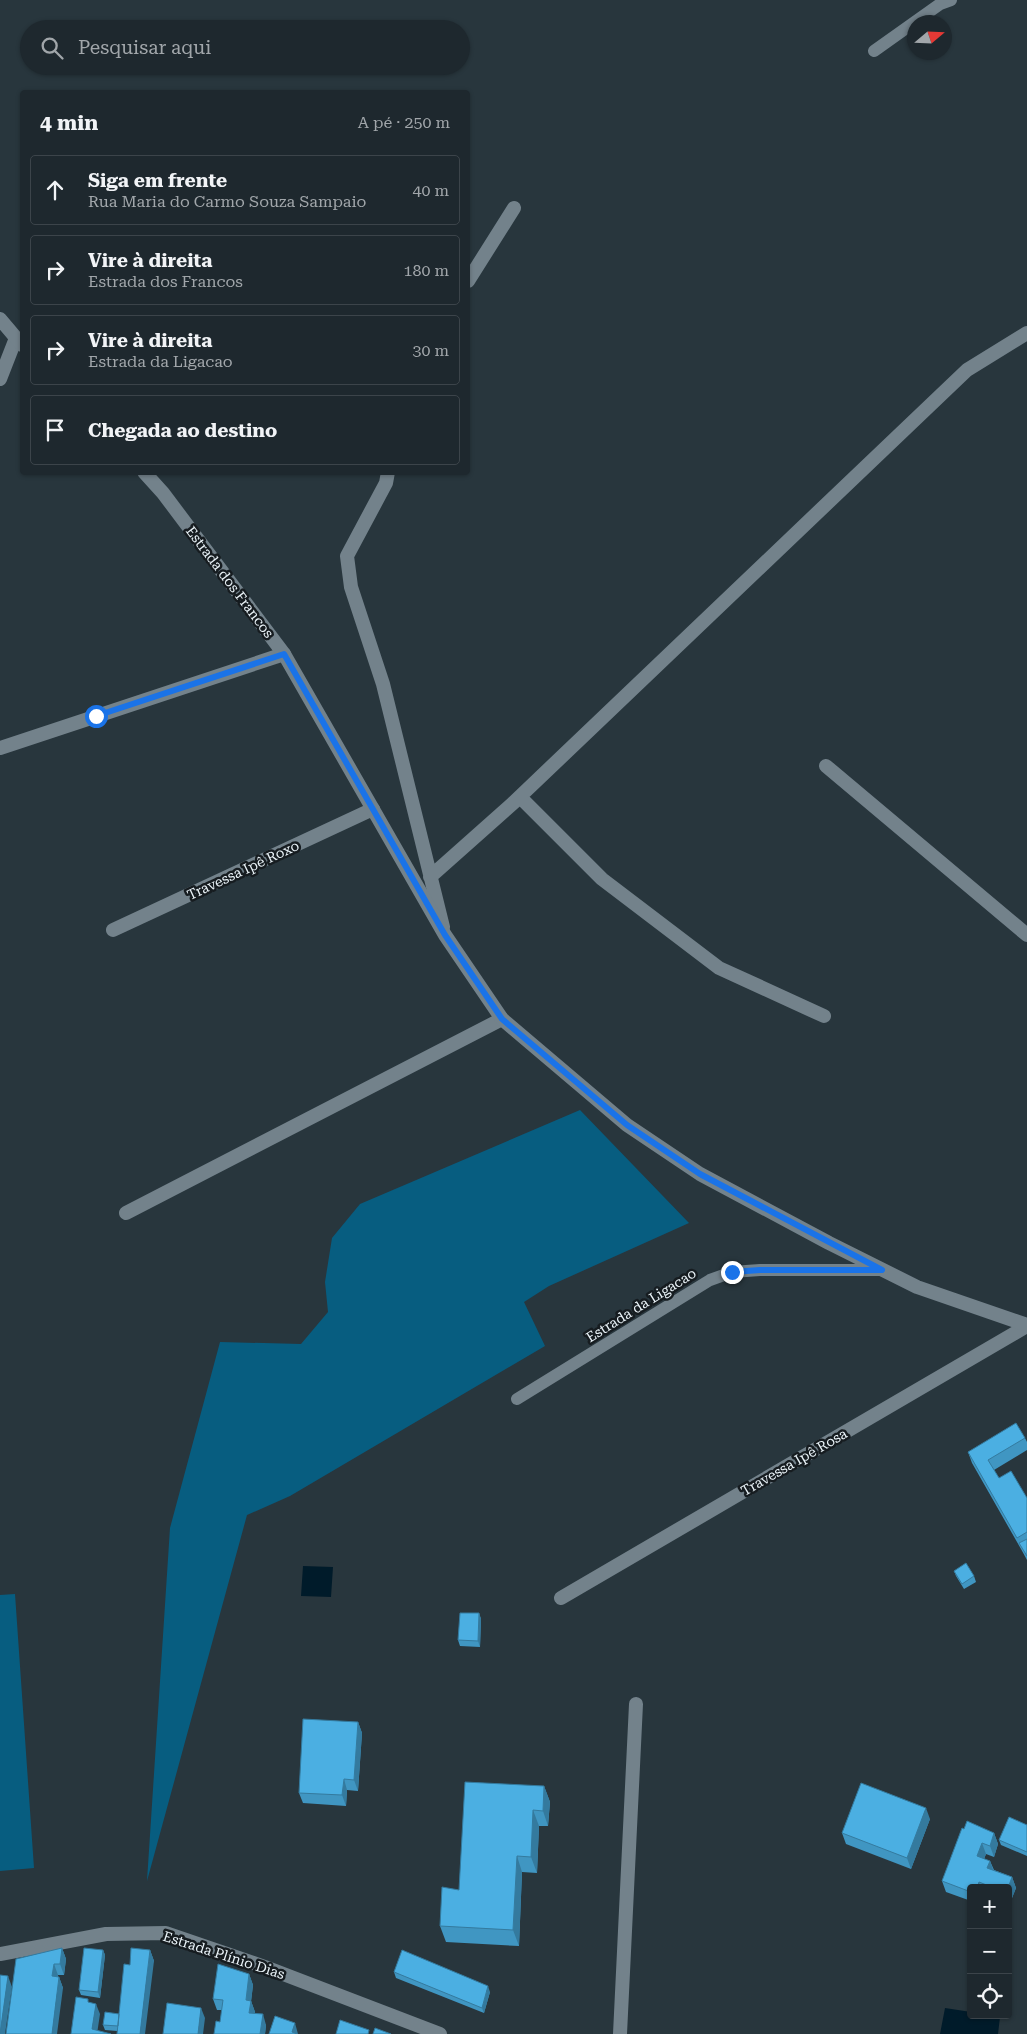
<!DOCTYPE html>
<html lang="pt">
<head>
<meta charset="utf-8">
<style>
	body { margin:0; font-family:"Roboto Serif",serif; background:#2b343a; color:#f1f3f6 }
	.controls { position:absolute; right:15px; bottom:15px; display:grid; overflow:hidden; border-radius:5px; box-shadow:0 1px 4px #0004 }
	.controls button { width:45px; height:45px; display:grid; place-items:center; padding:0; border:0; border-bottom:1px solid #3c444a; background:#1e282e; color:#f1f3f6; font:25px sans-serif }
	.compass { position:absolute; left:907px; top:15px; width:45px; height:45px; border-radius:50%; background:#1e282e; box-shadow:0 1px 4px #0004; rotate:71deg }
	.stop { position:absolute; width:15px; height:15px; margin:-11px; border:4px solid #1a73e8; border-radius:50%; background:#fff }
	.stop.end { background:#1a73e8; border-color:#fff; box-shadow:0 1px 5px #0008 }
	.list { margin:0; padding:0; list-style:none }
	h2 { display:flex; justify-content:space-between; align-items:center; height:65px; margin:0; padding:0 20px; font-size:21px }
	h2 small { font-size:16px; font-weight:400; color:#a1a6aa }
	.list li { display:grid; grid-template-columns:32px 1fr auto; gap:15px; align-items:center; box-sizing:border-box; height:70px; margin:0 10px 10px; padding:0 10px; border:1px solid #3c444a; border-radius:5px }
	.list b { display:block; font-size:19px; white-space:nowrap }
	.list p { margin:0; font-size:16px; white-space:nowrap; color:#a1a6aa }
	.list em { font-size:16px; font-style:normal; color:#a1a6aa }
	.icon { flex:none; width:28px; height:28px; fill:none; stroke:currentColor; stroke-width:2; stroke-linecap:round; stroke-linejoin:round }
	.map { position:relative; flex:none; width:1027px; height:2034px; overflow:hidden }
	.search { position:absolute; background:#1e282e; box-shadow:0 1px 4px #0004; left:20px; top:20px; width:450px; height:55px; display:flex; align-items:center; gap:12px; box-sizing:border-box; padding:0 18px; border-radius:28px; color:#a1a6aa; font-size:19px }
	.panel { position:absolute; background:#1e282e; box-shadow:0 1px 4px #0004; left:20px; top:90px; width:450px; height:385px; border-radius:5px }
	.map>svg:first-child { display:block }
	.green { fill:#075d80 }
	.water { fill:#001b2a }
	.lines { fill:none; stroke-linecap:round; stroke-linejoin:round }
	.service { stroke:#73828b; stroke-width:12 }
	.minor { stroke:#73828b; stroke-width:14 }
	.tertiary { stroke:#73828b; stroke-width:14 }
	.wall { fill:#4096c2 }
	.shaded-wall { fill:#347a9e }
	.building { fill:#4bafe2; stroke:#347a9e }
	.route { stroke:#1a73e8; stroke-width:6 }
	.labels { text-anchor:middle; dominant-baseline:central; stroke-width:5; stroke-linejoin:round; paint-order:stroke }
	.street-label { font-size:14px; fill:#eaf3f8; stroke:#161c20 }
</style>
</head>
<body>
<div class="map">
<svg width="1027" height="2034" viewBox="0 0 1027 2034">
	<rect width="100%" height="100%" fill="#28363d"/>
	<path class="green" d="M580 1110 689 1223 549 1286 524 1302 545 1346 290 1496 247 1515 147 1881 170 1528 220 1342 301 1344 328 1312 325 1282 332 1238 360 1204Z
		M15 1594 34 1868 0 1871V1595Z"/>
	<path class="water" d="M303 1566 333 1567 331 1597 301 1596Z
		M945 2008 971 2012V2015L1000 2017 998 2034H940Z"/>
	<g class="lines">
		<path class="service" d="M874 51 940 4 951 0
			M517 1399 710 1280 732 1272 760 1270H882"/>
		<path class="minor" d="M468 281 514 208
			M0 379 16 338
			M388 472 386 483 347 556 351 587 383 684 443 927
			M0 748 284 654
			M826 766 1027 935
			M511 805 967 370 1027 333
			M430 877 520 797 602 879 719 968 824 1016
			M113 930 373 809
			M126 1213 502 1019
			M561 1598 1027 1326
			M0 1954 106 1934 166 1933 265 1967 440 2034
			M620 2034 636 1704"/>
		<path class="tertiary" d="M0 319 22 345
			M144 472 163 493 284 654 445 935 502 1019 627 1125 700 1174 829 1243 917 1287 1027 1325"/>
	</g>
	<path class="wall" d="M1025 1438 1027 1442V1450L994 1470 999 1478 1027 1498V1560L1021 1549 972 1463 968 1452Z
		M954 1571 974 1576 976 1582 964 1589 956 1576Z
		M479 1613 481 1619 480 1647 460 1646 458 1640Z
		M358 1722 362 1733 358 1791 347 1790 346 1806 303 1803 299 1793Z
		M544 1786 550 1802 548 1826H539L537 1873 522 1872 519 1946 446 1942 440 1926 459 1890Z
		M930 1819 911 1869 846 1844 842 1833Z
		M1027 1825V1856L1001 1845 999 1840Z
		M964 1829 994 1833 998 1844 994 1857 986 1854 984 1859 990 1861 994 1870 1012 1877 1016 1888 1010 1903 1008 1902V1888H971V1901L946 1892 942 1881Z
		M62 1948 66 1959 64 1975H58V1977H59L63 1988 6 2034Z
		M103 1950 105 1955 100 1998 81 1995 79 1990Z
		M150 1950 154 1961 117 2031 105 2030 103 2025 119 2014 130 1965Z
		M394 1972 490 1992 484 2013 396 1978Z
		M249 1974 253 1985 251 2001 255 2012V2013L266 2025 265 2034H214L220 2022 222 2010H217L213 1999Z"/>
	<path class="shaded-wall" d="M479 1613 481 1619 480 1647 478 1641Z
		M358 1722 362 1733 358 1791 354 1780Z
		M344 1779 347 1790 346 1806 342 1795Z
		M544 1786 550 1802 548 1826 543 1811Z
		M926 1808 930 1819 911 1869 907 1858Z
		M533 1810 539 1826 537 1873 531 1857Z
		M994 1833 998 1844 994 1857 990 1846Z
		M982 1843 986 1854 981 1867 977 1856Z
		M517 1856 522 1872 519 1946 513 1930Z
		M990 1861 994 1872 987 1868Z
		M1012 1877 1016 1888 1010 1903 1008 1898V1888Z
		M979 1882 981 1888H977Z
		M62 1948 66 1959 64 1975 60 1964Z
		M103 1950 105 1955 100 1998 98 1992Z
		M150 1950 154 1961 145 2034H140Z
		M54 1964 58 1975 56 1987 52 1976Z
		M249 1974 253 1985 250 2011 246 2000Z
		M8 1976 12 1987 5 2034H0Z
		M59 1977 63 1988 57 2034H52Z
		M488 1986 490 1992 484 2013 482 2008Z
		M251 2001 255 2012 253 2023 249 2013Z
		M96 2004 100 2014 97 2034 92 2029Z
		M201 2008 205 2018 203 2034H198Z
		M263 2014 266 2025 265 2034H260Z
		M295 2023 298 2034H292V2032Z"/>
	<path class="building" d="M1016 1423 1025 1438 988 1460 999 1478 1011 1471 1027 1498V1532L1017 1538 968 1452Z
		M1027 1539V1556L1019 1543Z
		M966 1563 974 1576 962 1584 954 1571Z
		M460 1613H479L478 1641 458 1640Z
		M303 1719 358 1722 354 1780 344 1779 342 1795 299 1793Z
		M465 1782 544 1786 543 1811 533 1810 531 1857 517 1856 513 1930 440 1926 442 1887 459 1890Z
		M861 1783 926 1808 907 1858 842 1833Z
		M1009 1817 1027 1825V1852L999 1840Z
		M967 1821 994 1833 990 1846 982 1843 977 1856 990 1861 987 1868 1012 1877 1008 1888H994L979 1882 977 1888H971V1892L942 1881 962 1828 964 1829Z
		M62 1948 60 1964H54L52 1976 59 1977 52 2034H6L16 1959Z
		M84 1948 103 1950 98 1992 79 1990Z
		M131 1948 150 1950 140 2034H117L124 1964 130 1965Z
		M402 1950 488 1986 482 2008 394 1972Z
		M218 1964 249 1974 246 2000 251 2001 249 2013 263 2014 260 2034H214L216 2021 220 2022 223 2000 213 1999Z
		M0 1975 8 1976 0 2034Z
		M76 1997 88 1999V2002L96 2004 92 2029 111 2034H71Z
		M167 2003 201 2008 198 2034H163Z
		M105 2012 119 2014 118 2026 103 2025Z
		M275 2016 295 2023 292 2032 297 2034H269Z
		M340 2020 369 2030 368 2034H336Z
		M375 2028 391 2034H373Z"/>
	<g class="lines">
		<path class="route" d="M96 716 284 654 445 935 502 1019 627 1125 700 1174 882 1270H760L732 1272"/>
	</g>
	<g class="labels">
		<g class="street-label">
			<text transform="translate(230 582) rotate(53)">Estrada dos Francos</text>
			<text transform="translate(243 870) rotate(-25)">Travessa Ipê Roxo</text>
			<text transform="translate(641 1305) rotate(-32)">Estrada da Ligacao</text>
			<text transform="translate(794 1462) rotate(-30)">Travessa Ipê Rosa</text>
			<text transform="translate(224 1955) rotate(18)">Estrada Plínio Dias</text>
		</g>
	</g>
</svg>
<div class="controls">
<button>+</button>
<button>−</button>
<button><svg class="icon" aria-label="locate" viewBox="0 0 24 24"><circle cx="12" cy="12" r="6"/><path d="M12 2v4M12 18v4M2 12h4M18 12h4"/></svg></button>
</div>
<svg class="compass" viewBox="-18 -18 36 36"><path d="M0-13l5 13h-10z" fill="#e53935"/><path d="M0 13l5-13h-10z" fill="#a1a6aa"/></svg>
<div class="stop" style="left:96px;top:716px"></div>
<div class="stop end" style="left:732px;top:1272px"></div>
<div class="search"><svg class="icon" aria-label="search" viewBox="0 0 24 24"><circle cx="10" cy="10" r="6"/><path d="M15 15l6 6"/></svg>Pesquisar aqui</div>
<section class="panel">
<h2>4 min<small>A pé · 250 m</small></h2>
<ul class="list">
<li><svg class="icon" aria-label="ahead" viewBox="0 0 24 24"><path d="M12 20V5M6 11l6-6 6 6"/></svg><div><b>Siga em frente</b><p>Rua Maria do Carmo Souza Sampaio</p></div><em>40 m</em></li>
<li><svg class="icon" aria-label="right" viewBox="0 0 24 24"><path d="M7 20v-9h11M14 6l5 5-5 5"/></svg><div><b>Vire à direita</b><p>Estrada dos Francos</p></div><em>180 m</em></li>
<li><svg class="icon" aria-label="right" viewBox="0 0 24 24"><path d="M7 20v-9h11M14 6l5 5-5 5"/></svg><div><b>Vire à direita</b><p>Estrada da Ligacao</p></div><em>30 m</em></li>
<li><svg class="icon" aria-label="arrive" viewBox="0 0 24 24"><path d="M6 21V4h12l-3 4 3 4H6"/></svg><div><b>Chegada ao destino</b></div></li>
</ul>
</section>
</div>
</body>
</html>
